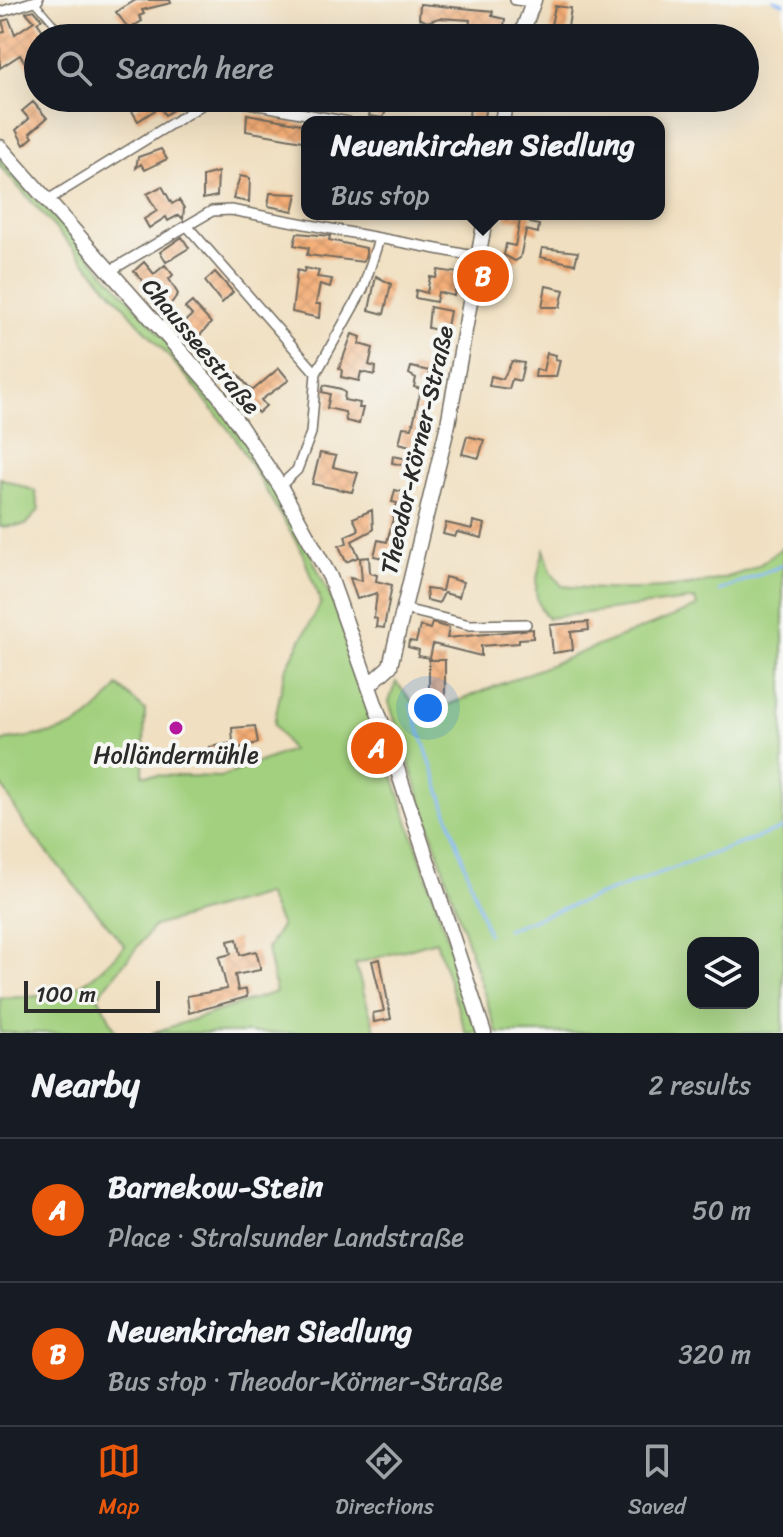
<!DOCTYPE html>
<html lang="en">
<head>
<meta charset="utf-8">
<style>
	body { margin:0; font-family:Sriracha,sans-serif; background:#20242c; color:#f1f3f6 }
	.controls { position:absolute; right:24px; bottom:24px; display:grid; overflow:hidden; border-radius:16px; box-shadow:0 8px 32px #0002 }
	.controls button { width:72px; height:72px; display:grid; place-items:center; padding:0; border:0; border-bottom:2px solid #363941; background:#171b24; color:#f1f3f6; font:40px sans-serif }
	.scale { position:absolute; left:24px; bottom:20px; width:136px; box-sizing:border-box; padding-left:8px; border:4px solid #2b2b2b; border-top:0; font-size:22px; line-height:28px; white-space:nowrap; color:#2b2b2b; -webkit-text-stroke:6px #f6f6f2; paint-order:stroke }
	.you { position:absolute; left:428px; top:708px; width:28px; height:28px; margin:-20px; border:6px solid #fff; border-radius:50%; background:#1a73e8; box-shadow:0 0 0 12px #1a73e833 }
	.badge { display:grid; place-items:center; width:52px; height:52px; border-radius:50%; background:#ea580c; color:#fff; font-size:26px; font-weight:700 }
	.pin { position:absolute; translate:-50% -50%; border:4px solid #fff; box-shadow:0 2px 8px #0006 }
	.popup { position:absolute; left:301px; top:116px; width:364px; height:104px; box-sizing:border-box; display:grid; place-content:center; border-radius:16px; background:#171b24; filter:drop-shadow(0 2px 6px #0005); font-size:26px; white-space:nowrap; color:#9ea1a6 }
	.popup b { font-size:30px; color:#f1f3f6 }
	.popup::after { content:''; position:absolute; left:50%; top:100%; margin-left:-16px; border:16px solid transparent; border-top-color:#171b24 }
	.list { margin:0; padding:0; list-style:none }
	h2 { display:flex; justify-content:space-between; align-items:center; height:104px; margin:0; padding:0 32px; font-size:34px }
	h2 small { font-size:26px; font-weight:400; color:#9ea1a6 }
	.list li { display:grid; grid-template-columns:52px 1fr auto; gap:24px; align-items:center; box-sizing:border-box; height:144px; padding:0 32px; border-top:2px solid #363941 }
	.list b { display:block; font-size:30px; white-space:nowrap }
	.list p { margin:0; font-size:26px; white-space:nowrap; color:#9ea1a6 }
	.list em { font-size:26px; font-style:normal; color:#9ea1a6 }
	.icon { flex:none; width:44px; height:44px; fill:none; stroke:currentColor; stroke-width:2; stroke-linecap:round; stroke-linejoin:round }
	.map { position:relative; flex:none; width:783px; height:1033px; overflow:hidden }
	.search { position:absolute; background:#171b24; box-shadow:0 8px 32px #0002; left:24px; right:24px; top:24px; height:88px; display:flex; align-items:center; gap:20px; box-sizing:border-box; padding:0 28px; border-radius:44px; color:#9ea1a6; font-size:30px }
	.sheet { height:392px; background:#171b24 }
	nav { display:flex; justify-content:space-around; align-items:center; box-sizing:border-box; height:112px; border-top:2px solid #363941; background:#171b24; font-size:22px; color:#9ea1a6 }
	nav a { display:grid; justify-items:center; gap:4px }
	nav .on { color:#ea580c }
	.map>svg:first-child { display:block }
	.green { fill:#a2d07e; stroke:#667e54; stroke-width:2; fill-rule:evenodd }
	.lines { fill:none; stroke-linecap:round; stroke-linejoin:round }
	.stream { stroke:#88b9f4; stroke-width:3 }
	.building { fill:url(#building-cross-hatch) }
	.lane-casing { stroke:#706a5f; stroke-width:8 }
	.street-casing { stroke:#706a5f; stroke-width:12 }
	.secondary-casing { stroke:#706a5f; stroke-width:17 }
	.lane { stroke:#fff; stroke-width:5 }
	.street { stroke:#fff; stroke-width:9 }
	.secondary { stroke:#fff; stroke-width:14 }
	.poi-dot { fill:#b5179e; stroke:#f6f6f2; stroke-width:3 }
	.labels { text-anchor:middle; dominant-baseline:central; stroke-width:8; stroke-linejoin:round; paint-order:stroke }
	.street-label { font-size:24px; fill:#2b2b2b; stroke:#f6f6f2 }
	.poi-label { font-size:24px; fill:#2b2b2b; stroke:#f6f6f2 }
</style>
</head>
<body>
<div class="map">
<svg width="783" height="1033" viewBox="0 0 783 1033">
	<defs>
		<pattern id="building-cross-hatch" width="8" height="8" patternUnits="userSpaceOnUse" patternTransform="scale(2)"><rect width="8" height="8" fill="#f4ad76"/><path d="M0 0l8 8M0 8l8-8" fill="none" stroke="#d19566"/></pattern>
	</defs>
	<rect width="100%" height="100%" fill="#f6f6f2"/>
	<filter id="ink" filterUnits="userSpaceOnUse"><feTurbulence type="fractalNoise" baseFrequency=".0125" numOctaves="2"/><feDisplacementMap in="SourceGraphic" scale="16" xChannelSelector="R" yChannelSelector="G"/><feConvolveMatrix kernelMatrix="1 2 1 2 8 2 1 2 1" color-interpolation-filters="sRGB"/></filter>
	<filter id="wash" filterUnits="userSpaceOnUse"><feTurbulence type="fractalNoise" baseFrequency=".006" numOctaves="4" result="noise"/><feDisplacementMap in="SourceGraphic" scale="32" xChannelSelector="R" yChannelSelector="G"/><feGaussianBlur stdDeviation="1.8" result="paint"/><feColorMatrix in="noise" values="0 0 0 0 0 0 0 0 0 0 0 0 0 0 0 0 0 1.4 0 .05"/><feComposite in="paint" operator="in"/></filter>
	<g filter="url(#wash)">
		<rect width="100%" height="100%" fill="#f0dfc0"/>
		<path class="green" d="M0 159C71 239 150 315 215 401 268 471 311 547 344 629L479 1033H466L436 941 355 964 376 1033H152L276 992 267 949 281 926 266 894 154 926 98 996 117 1033H0V998C65 996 79 995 125 946L24 824 0 782V744L6 740C62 732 82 734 118 686L145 710 143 775 221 777 291 750 274 724 285 670 321 603 301 550 236 439 186 376 0 166Z
			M0 478 35 491 39 510 26 525 0 527Z
			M783 547V1033H497L389 702 396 682 420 711 430 712 697 607 695 599 548 618C528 598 538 574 544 549L551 572 562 586C619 592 699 592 753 568 763 564 773 554 783 547ZM693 943H753V1003H693Z"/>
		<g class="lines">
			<path class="stream" d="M774 0 783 3
				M719 591 783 565
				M411 705 488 934
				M507 929 783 828"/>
		</g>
		<g id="blocks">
			<path class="building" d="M136 0H170L171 3 142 10 144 14 139 16 142 21 129 29 116 12Z
				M420 4 493 11 492 16 505 19 503 35 469 29 470 20 439 18 427 22 419 18Z
				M555 6 571 8 567 33 550 30Z
				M34 10 42 19 37 22 43 31 38 34V50L35 52 38 82 20 55 0 68V34L5 31 2 21 9 19 15 34 34 21 26 12Z
				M150 98H177L180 105 165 115 160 107 138 121 132 111Z
				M381 98H413L409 108 389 103 383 118 369 116 372 102 380 104Z
				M470 98 487 101 483 122H469Z
				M33 102 47 118 30 133 33 137 24 145 16 130 29 119 22 111Z
				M247 114 307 125V137L302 141 246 131Z
				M161 149 167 159 145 170 141 164 136 168 138 157Z
				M218 172 217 196 203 199V176Z
				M240 176 250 178 249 202 233 199Z
				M162 186 172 204 179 200 184 208 183 219 179 215 168 221 166 217 149 228 144 219 157 211 147 194Z
				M270 193 297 194 293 211 268 206Z
				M507 214H531L530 223 539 225 538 233 526 230 520 258 515 261 504 255 506 244 515 246 520 220 506 219Z
				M297 233 330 236 329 240 366 248V254L363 262 307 255 309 248 294 245Z
				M182 237 189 248 166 262 160 252Z
				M542 248 578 252 575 264 540 257Z
				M144 262 154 274 165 265 173 275 169 279 178 294 167 309 134 271Z
				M305 268 319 271 317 277 332 279 330 287 320 284 316 304H320L319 318 292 312 297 270 304 272Z
				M438 270 458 273 454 296 438 292 436 302 415 298 416 290 427 293 430 277 436 278Z
				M215 272 233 292 222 303 205 281Z
				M376 276 391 284 384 314 369 310Z
				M546 286 564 290 560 307H542Z
				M192 302 211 323 195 341 181 325 192 315 185 308Z
				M430 307 450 311 446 332 428 328Z
				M352 334 361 337 359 344 373 348 369 365 376 367 375 375 361 372 359 381 341 377 342 370 339 369Z
				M547 353 556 355 555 359 560 360 556 377H535L536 369 543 371Z
				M512 361 524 363 520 381 512 379 509 389 489 386 491 376 503 379Z
				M411 367 430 371 427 395 433 396 420 438 424 439 419 468 392 463 393 456 408 459 410 446 399 443 403 427 412 428 421 389 414 387 416 378 409 374Z
				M279 368 289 380 261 400 266 406 258 413 237 390 234 393 229 387 233 384 229 380 237 373 252 391Z
				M324 385 341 389 345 393 344 400 360 403 359 408H363L359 424 346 421 345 412 327 408 330 394 322 392Z
				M467 436 484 440 479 458 462 454Z
				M320 453 336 456 333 467 358 473 352 492 312 484Z
				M395 490 412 494 409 506 405 505 401 522 407 524 399 553 388 550 387 559 374 556 378 540 387 542 397 503 392 502Z
				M372 510 373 530 352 541 359 557 346 562 339 546 347 543 345 536 359 530 353 518Z
				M473 521 485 524 482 538 457 532 455 537 443 534 446 523 472 529Z
				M369 557 370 573 377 575 376 581 392 585 384 628 376 627 377 619 374 618 377 593 357 599 350 578 362 581 360 558Z
				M445 577 463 582 459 597 444 593 439 603 427 600 426 589 442 591Z
				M588 622 589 630 571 632 573 650 553 653 550 625Z
				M432 623 449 628 447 638 533 629V638L519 639V643L481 646V656L433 644 430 658 418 656 419 650 408 647 409 641 416 642 420 626 430 629Z
				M429 660H445V705H429Z
				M255 726 258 743 210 755 209 747 233 743 232 728Z
				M237 939 240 955 256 951 260 966V970L235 975 238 991 246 989 247 997 189 1013 187 996 227 989 219 957 231 954 228 941Z
				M380 959 391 1019 374 1022 373 1013 384 1011 372 961Z"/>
		</g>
	</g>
	<g filter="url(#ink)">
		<use href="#blocks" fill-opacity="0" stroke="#706a5f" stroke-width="2"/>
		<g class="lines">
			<g class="lane-casing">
				<path id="lane" d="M35 2 66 38
					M183 98 190 112"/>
			</g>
			<g class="street-casing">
				<path id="street" d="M515 0 533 2
					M0 12 38 0
					M222 98 348 122
					M46 201 213 98
					M188 227 316 373
					M108 272 212 211 231 210 479 257
					M280 486 297 470 311 433 316 373 363 289 379 239
					M404 609 470 625 526 624"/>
			</g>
			<g class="secondary-casing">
				<path id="secondary" d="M520 38 534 0
					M502 122 506 98
					M0 147 219 395 280 486 330 577 385 732 484 1033
					M369 685 390 666 448 424 486 214"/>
			</g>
			<use href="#lane" class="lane"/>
			<use href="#street" class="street"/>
			<use href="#secondary" class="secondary"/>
		</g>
	</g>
	<circle class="poi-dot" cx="176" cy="728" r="8"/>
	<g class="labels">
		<g class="street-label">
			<text transform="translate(201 346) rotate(50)">Chausseestraße</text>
			<text transform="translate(417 450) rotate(-77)">Theodor-Körner-Straße</text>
		</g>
		<g class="poi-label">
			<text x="176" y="755">Holländermühle</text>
		</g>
	</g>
</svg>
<div class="controls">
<button><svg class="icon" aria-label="layers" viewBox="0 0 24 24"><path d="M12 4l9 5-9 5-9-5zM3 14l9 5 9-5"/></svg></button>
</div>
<div class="scale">100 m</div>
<div class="you"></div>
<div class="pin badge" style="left:377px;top:748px">A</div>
<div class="pin badge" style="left:483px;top:276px">B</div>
<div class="popup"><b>Neuenkirchen Siedlung</b>Bus stop</div>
<div class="search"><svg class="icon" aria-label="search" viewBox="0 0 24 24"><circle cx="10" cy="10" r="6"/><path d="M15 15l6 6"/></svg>Search here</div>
</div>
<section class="sheet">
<h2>Nearby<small>2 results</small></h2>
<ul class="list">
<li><span class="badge">A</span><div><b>Barnekow-Stein</b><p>Place · Stralsunder Landstraße</p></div><em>50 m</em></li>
<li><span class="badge">B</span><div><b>Neuenkirchen Siedlung</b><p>Bus stop · Theodor-Körner-Straße</p></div><em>320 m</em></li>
</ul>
</section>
<nav>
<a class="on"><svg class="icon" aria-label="map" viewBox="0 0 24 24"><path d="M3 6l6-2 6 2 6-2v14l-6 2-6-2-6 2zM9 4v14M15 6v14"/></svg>Map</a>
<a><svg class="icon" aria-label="directions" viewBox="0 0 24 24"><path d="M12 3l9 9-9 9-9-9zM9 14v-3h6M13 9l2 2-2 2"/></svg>Directions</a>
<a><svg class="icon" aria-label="saved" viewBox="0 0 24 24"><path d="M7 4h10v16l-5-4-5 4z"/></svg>Saved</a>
</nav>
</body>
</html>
